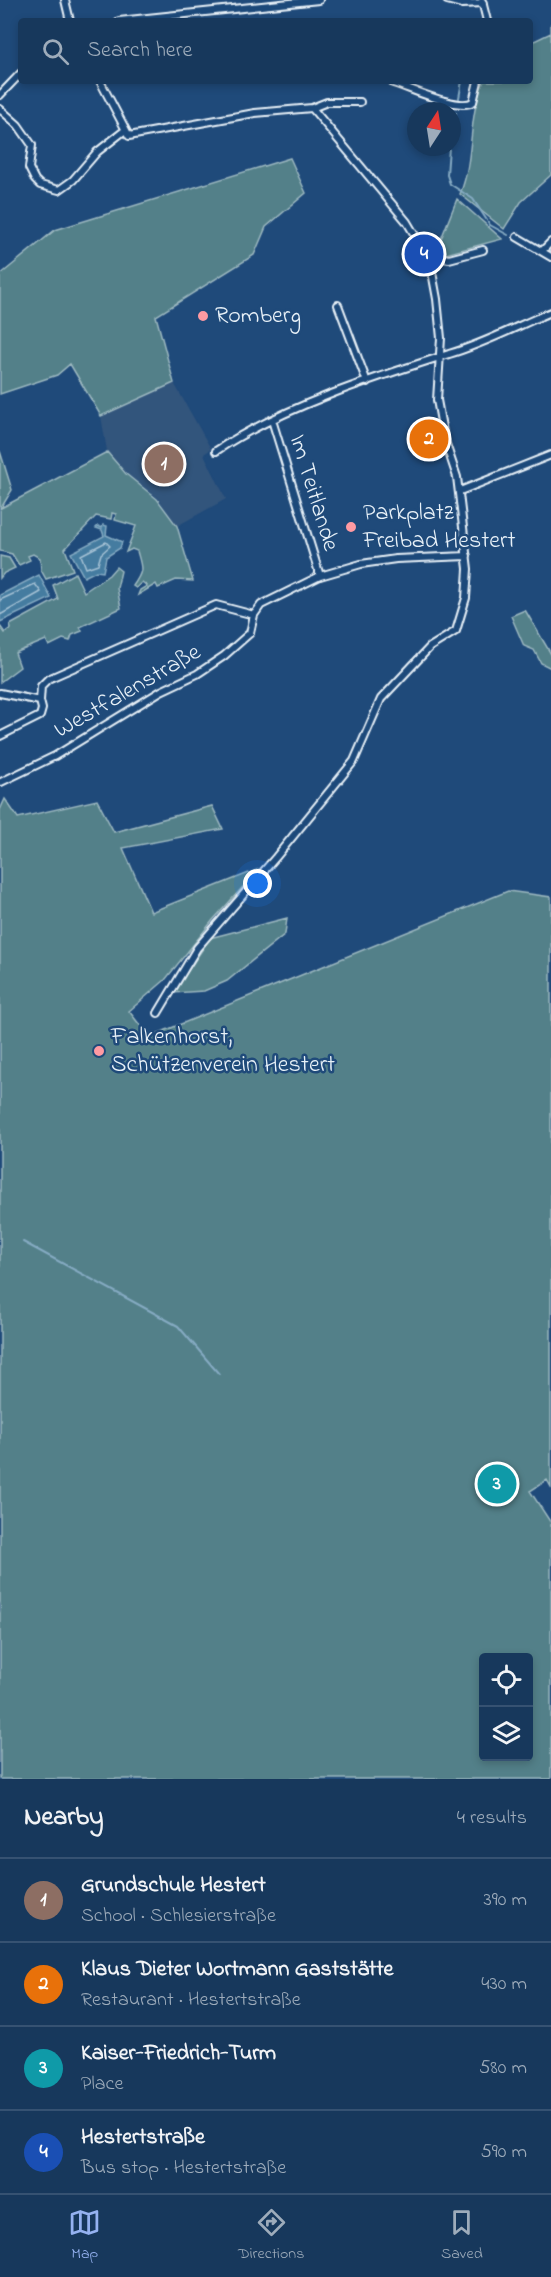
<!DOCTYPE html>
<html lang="en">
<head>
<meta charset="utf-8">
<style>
	body { margin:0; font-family:"Indie Flower",sans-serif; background:#244365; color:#f1f3f6 }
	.controls { position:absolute; right:18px; bottom:18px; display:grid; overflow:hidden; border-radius:6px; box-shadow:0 3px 9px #0003 }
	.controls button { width:54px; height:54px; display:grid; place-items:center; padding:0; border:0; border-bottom:2px solid #365272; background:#17385c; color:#f1f3f6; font:30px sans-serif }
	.compass { position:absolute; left:407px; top:102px; width:54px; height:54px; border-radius:50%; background:#17385c; box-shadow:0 3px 9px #0003; rotate:12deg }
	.you { position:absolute; left:258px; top:884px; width:21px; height:21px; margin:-15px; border:4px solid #fff; border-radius:50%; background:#1a73e8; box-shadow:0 0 0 9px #1a73e833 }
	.badge { display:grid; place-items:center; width:39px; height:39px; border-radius:50%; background:#95b2f1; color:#fff; font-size:20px; font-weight:700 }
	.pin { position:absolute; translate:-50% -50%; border:3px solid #fff; box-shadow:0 2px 6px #0006 }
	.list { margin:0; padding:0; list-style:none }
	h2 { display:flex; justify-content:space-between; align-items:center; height:78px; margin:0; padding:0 24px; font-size:26px }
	h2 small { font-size:20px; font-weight:400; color:#9eacbb }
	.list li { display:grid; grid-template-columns:39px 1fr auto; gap:18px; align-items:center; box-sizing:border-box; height:84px; padding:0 24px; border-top:2px solid #365272 }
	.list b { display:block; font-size:22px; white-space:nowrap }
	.list p { margin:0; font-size:20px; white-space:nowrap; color:#9eacbb }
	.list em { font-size:20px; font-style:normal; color:#9eacbb }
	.icon { flex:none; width:33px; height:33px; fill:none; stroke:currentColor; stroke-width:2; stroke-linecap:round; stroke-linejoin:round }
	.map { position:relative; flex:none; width:551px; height:1779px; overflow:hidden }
	.search { position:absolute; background:#17385c; box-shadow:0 3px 9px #0003; left:18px; right:18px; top:18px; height:66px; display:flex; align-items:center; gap:15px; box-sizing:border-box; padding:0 21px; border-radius:6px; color:#9eacbb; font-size:22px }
	.sheet { height:414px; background:#17385c }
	nav { display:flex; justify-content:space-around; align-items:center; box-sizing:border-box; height:84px; border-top:2px solid #365272; background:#17385c; font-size:16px; color:#9eacbb }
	nav a { display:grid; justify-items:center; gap:3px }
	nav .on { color:#95b2f1 }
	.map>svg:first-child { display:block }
	.built { fill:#32547c }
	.green { fill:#528089; stroke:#9db8c0; stroke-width:1.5; fill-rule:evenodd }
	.water { fill:#447ca0; stroke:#86abc3; stroke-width:1.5 }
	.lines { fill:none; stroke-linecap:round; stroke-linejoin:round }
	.shore { stroke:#a6c2d5; stroke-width:1.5 }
	.stream { stroke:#86abc3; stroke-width:2 }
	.minor-casing { stroke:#e8f1f8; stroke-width:10 }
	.minor { stroke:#1f4a7a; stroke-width:6 }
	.poi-dot { fill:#ff9aa2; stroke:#1f4a7a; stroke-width:2 }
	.labels { text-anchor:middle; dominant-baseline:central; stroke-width:5; stroke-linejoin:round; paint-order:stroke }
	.poi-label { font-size:24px; fill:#e8f1f8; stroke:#1f4a7a; text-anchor:start }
	.street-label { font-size:24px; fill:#e8f1f8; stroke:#1f4a7a }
</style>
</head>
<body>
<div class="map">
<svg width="551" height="1779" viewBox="0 0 551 1779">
	<rect width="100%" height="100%" fill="#1f4a7a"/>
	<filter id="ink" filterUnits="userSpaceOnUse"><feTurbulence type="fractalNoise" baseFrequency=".0167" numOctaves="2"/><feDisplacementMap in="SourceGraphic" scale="12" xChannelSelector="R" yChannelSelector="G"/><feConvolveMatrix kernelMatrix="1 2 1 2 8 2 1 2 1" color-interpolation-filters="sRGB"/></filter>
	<g filter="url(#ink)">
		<path class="built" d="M174 383 211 449 204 454 226 499 177 526 158 498 127 474 107 451 101 416Z"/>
		<path class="green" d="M551 23V175L521 202 504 229 460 194C475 158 467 117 484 81H530V43L551 33Z
			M290 158 306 193 266 227 254 255 156 316 174 383 101 416 70 364 57 375 0 394V275L55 230Z
			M457 199 502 239 446 254 439 244Z
			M0 451 12 490 1 508 107 452 126 474 157 499 177 526 193 581 176 580 158 588 156 584 138 595 140 590 147 586 142 582 136 588 133 586C144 570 142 569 137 551L132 549 126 552 136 526 115 520 116 514 112 513 111 519 96 516 65 549 73 570 46 579 41 570 40 558 33 554 28 556 30 560 19 565 12 554 0 551Z
			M0 556 9 558 15 568 4 573 0 578Z
			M116 567 121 571 117 588 121 608 80 627 82 631 72 635 70 641 63 639 49 646 46 640 15 653 20 667 0 682V626L5 633 11 629 10 625 58 599 53 585 75 573 84 592 109 575Z
			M525 610 551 654V668L541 663 534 650 524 646 511 616Z
			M5 799 18 818 97 800 114 832 212 806 223 829 123 848 151 912 259 869 213 920 165 980 129 1011 149 1037 508 891 551 897V1487L547 1480 530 1491 551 1523V1779H0V810ZM484 1658H528V1756H484Z
			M287 918 285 934 227 981 204 991 173 993 210 938Z"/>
		<path class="water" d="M103 525 107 526 106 535 122 542 120 548 106 557 103 572 96 571 84 577 71 553 104 536 102 530 96 528 98 526 102 528Z
			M39 575 51 598 0 622V595Z"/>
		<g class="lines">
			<path class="shore" d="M106 542 110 546 101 554 98 564 86 568 81 555Z
				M0 600 35 584 41 592 0 615"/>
			<path class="stream" d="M459 98 462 81
				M452 124 456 113
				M449 147 447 175 450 184 473 199 490 225 508 235
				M23 1242 178 1326 219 1374"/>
			<g class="minor-casing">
				<path id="minor" d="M65 0 70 21
					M447 0 462 4 483 3
					M482 1 487 21
					M119 21 319 0
					M100 81 129 136 255 113 312 108 407 222 419 242 432 272 437 299 441 338 437 400 444 438 457 477 468 569 466 598 456 631 430 647 381 699 354 761 276 857 197 948 158 1013
					M393 83C410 88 458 111 473 102L478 81
					M0 95 21 73
					M312 108 327 102H360
					M0 109 18 125 32 145 29 168 35 180 40 185 59 190 73 180 97 152 124 131
					M517 237 551 257
					M542 251 551 242
					M427 260 438 257 449 259 483 250
					M338 305 367 382
					M272 420 320 576
					M216 451C282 407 373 378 449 354 484 344 517 326 551 312
					M460 491 551 455
					M0 693 40 701 42 709 40 716 0 736
					M40 701 41 686 48 679 216 605 254 615 261 605 320 576 361 564 396 559 467 556
					M1 782 55 756 161 691 197 674 224 656 250 633 254 615"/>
			</g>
			<use href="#minor" class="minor"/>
		</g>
	</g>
	<g class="poi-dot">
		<circle cx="203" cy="316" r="6"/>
		<circle cx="351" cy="527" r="6"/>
		<circle cx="99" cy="1051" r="6"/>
	</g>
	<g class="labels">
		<g class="poi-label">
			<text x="215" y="316">Romberg</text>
			<text x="363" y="513">Parkplatz<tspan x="363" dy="28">Freibad Hestert</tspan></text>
			<text x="111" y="1037">Falkenhorst,<tspan x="111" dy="28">Schützenverein Hestert</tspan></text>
		</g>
		<g class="street-label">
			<text transform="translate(313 493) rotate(73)">Im Teitlande</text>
			<text transform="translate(128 692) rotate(-30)">Westfalenstraße</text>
		</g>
	</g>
</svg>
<div class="controls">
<button><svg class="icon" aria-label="locate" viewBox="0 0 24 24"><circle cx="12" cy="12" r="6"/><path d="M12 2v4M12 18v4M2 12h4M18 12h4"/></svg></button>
<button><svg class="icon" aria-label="layers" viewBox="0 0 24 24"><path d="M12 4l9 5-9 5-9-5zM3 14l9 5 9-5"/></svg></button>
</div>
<svg class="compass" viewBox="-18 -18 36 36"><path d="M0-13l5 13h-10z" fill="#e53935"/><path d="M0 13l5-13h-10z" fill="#9eacbb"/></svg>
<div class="you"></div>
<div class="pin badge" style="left:164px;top:464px;background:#8d6e63">1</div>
<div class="pin badge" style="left:429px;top:439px;background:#e8710a">2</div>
<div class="pin badge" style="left:497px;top:1484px;background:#0f9aa8">3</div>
<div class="pin badge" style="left:424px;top:254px;background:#1a4fb4">4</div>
<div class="search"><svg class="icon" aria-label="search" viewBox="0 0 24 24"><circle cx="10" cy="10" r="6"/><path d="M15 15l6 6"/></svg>Search here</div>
</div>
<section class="sheet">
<h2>Nearby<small>4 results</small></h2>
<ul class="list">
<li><span class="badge" style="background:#8d6e63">1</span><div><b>Grundschule Hestert</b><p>School · Schlesierstraße</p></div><em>390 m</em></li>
<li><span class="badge" style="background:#e8710a">2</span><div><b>Klaus Dieter Wortmann Gaststätte</b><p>Restaurant · Hestertstraße</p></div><em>430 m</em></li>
<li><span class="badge" style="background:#0f9aa8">3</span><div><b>Kaiser-Friedrich-Turm</b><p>Place</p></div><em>580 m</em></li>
<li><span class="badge" style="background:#1a4fb4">4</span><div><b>Hestertstraße</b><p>Bus stop · Hestertstraße</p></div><em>590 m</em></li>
</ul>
</section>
<nav>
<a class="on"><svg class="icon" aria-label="map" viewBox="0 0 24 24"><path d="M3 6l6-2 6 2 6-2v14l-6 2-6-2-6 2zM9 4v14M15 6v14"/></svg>Map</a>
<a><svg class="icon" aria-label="directions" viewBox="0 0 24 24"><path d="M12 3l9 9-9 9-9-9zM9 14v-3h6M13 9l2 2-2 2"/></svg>Directions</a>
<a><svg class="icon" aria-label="saved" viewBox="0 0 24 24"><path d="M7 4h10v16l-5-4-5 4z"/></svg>Saved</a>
</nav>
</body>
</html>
